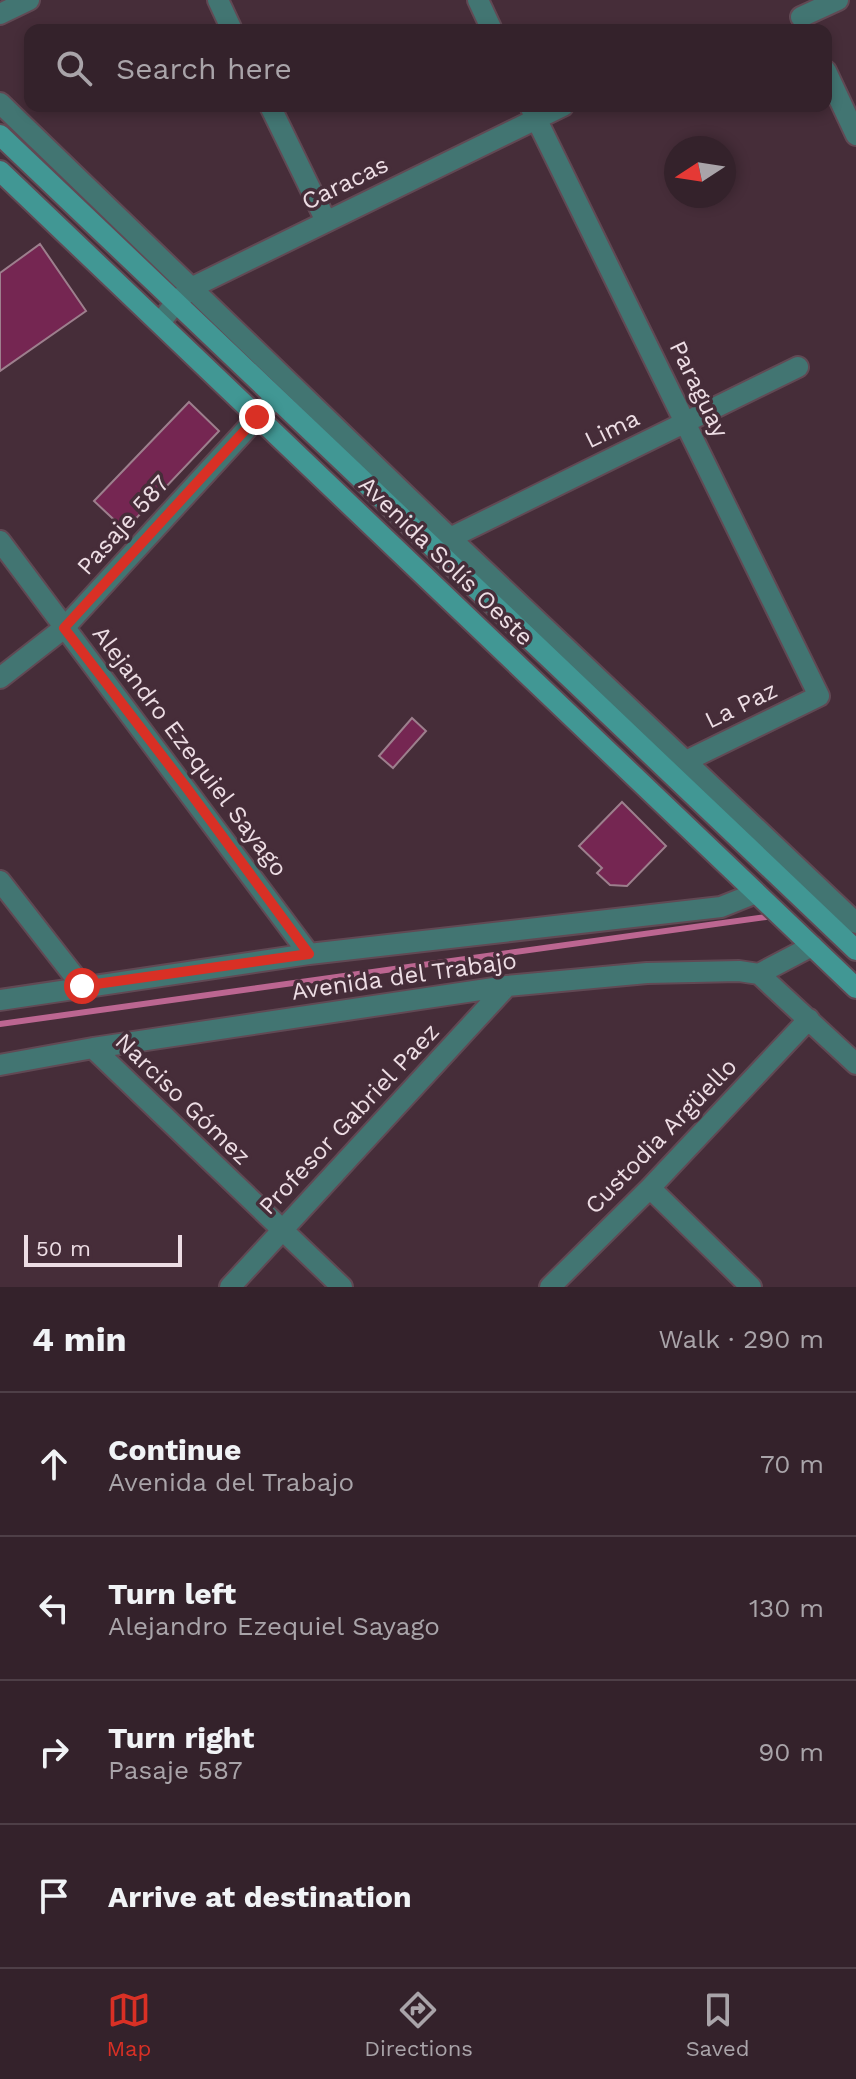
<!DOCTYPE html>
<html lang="en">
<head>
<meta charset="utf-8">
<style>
	body { margin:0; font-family:"Work Sans",sans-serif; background:#3c2a33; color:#f1f3f6 }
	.compass { position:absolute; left:664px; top:136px; width:72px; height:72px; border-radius:50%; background:#34222b; box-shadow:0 4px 12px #0003; rotate:258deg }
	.scale { position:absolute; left:24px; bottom:20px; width:158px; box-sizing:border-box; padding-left:8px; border:4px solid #eddde4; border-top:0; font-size:22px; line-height:28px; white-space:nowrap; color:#eddde4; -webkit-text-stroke:6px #462d39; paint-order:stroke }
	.stop { position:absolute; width:24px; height:24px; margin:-18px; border:6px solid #d93025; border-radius:50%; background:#fff }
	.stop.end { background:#d93025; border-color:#fff; box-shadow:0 2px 8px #0008 }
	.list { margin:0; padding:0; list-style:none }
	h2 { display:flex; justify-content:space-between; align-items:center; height:104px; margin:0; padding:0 32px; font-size:34px }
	h2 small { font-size:26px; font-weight:400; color:#a9a4a9 }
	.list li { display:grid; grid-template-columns:52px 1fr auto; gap:24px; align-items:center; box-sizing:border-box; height:144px; padding:0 32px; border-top:2px solid #4e3f47 }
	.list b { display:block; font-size:30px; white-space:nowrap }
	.list p { margin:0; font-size:26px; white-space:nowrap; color:#a9a4a9 }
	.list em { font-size:26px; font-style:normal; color:#a9a4a9 }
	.icon { flex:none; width:44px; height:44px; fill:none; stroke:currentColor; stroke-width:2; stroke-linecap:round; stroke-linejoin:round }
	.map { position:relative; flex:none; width:856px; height:1287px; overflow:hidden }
	.search { position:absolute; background:#34222b; box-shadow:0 4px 12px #0003; left:24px; right:24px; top:24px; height:88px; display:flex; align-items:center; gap:20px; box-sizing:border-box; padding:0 28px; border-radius:16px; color:#a9a4a9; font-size:30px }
	.sheet { height:680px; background:#34222b }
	nav { display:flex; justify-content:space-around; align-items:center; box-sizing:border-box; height:112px; border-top:2px solid #4e3f47; background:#34222b; font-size:22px; color:#a9a4a9 }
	nav a { display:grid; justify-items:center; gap:4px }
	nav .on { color:#d93025 }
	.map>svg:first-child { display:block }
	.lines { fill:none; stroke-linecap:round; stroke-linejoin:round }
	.stream { stroke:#bc6691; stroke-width:6 }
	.building { fill:#752652; stroke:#9d7f8d; stroke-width:2 }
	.minor-casing { stroke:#614954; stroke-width:24 }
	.secondary-casing { stroke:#614954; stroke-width:24 }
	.minor { stroke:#427572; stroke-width:20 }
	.secondary { stroke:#419794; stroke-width:20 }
	.route { stroke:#d93025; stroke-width:10 }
	.labels { text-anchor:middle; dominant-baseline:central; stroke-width:7; stroke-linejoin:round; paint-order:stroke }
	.street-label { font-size:24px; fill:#eddde4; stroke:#462d39 }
</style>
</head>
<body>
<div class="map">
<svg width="856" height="1287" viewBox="0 0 856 1287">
	<rect width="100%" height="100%" fill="#462d39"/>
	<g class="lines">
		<path class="stream" d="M0 1024 766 917"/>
	</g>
	<path class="building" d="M40 244 86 311 0 371V273Z
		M189 402 219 431 125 530 94 501Z
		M412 718 426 731 393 768 379 756Z
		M622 802 666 846 627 886 610 885 597 873 602 868 579 846Z"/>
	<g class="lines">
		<g class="minor-casing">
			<path id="minor" d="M218 0 232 30
				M478 0 492 30
				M0 14 29 0
				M801 17 838 0
				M826 71 856 135
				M0 103 450 538 856 923
				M270 106 326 221
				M530 106 819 696 686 761
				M160 323 176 302 193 287 563 106
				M450 538 798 367
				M0 541 309 954
				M0 678 64 628 275 398
				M0 881 82 986
				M759 974 856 1064
				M0 1000 309 954 721 907 756 893
				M93 1048 342 1287
				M0 1065 93 1048 507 986 647 973 739 971 759 974 812 946
				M650 1188 751 1287
				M230 1287 507 986
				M550 1287 650 1188 809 1019"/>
		</g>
		<g class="secondary-casing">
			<path id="secondary" d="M0 135 856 950
				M0 171 856 988"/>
		</g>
		<use href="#minor" class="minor"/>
		<use href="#secondary" class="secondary"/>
	</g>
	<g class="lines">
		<path class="route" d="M82 986 309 954 186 787 64 628 257 417"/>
	</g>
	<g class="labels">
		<g class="street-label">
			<text transform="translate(345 183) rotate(-26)">Caracas</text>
			<text transform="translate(699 389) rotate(64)">Paraguay</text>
			<text transform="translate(612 429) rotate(-26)">Lima</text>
			<text transform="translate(123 525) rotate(-48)">Pasaje 587</text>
			<text transform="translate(446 561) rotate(44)">Avenida Solís Oeste</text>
			<text transform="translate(741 705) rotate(-26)">La Paz</text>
			<text transform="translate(190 751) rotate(53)">Alejandro Ezequiel Sayago</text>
			<text transform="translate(404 976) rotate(-8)">Avenida del Trabajo</text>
			<text transform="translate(183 1099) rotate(44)">Narciso Gómez</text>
			<text transform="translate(349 1119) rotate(-47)">Profesor Gabriel Paez</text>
			<text transform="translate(661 1136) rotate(-46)">Custodia Argüello</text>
		</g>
	</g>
</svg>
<svg class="compass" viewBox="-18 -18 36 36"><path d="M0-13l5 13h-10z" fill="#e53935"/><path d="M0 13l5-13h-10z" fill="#a9a4a9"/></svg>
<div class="scale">50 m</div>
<div class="stop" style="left:82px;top:986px"></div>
<div class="stop end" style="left:257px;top:417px"></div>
<div class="search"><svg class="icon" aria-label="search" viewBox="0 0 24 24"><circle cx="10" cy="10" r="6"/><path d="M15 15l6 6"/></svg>Search here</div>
</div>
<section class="sheet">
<h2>4 min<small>Walk · 290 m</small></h2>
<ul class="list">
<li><svg class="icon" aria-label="ahead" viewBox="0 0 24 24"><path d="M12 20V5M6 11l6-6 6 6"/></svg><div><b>Continue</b><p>Avenida del Trabajo</p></div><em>70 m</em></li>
<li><svg class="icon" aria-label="left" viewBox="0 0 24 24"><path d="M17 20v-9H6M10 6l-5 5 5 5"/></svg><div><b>Turn left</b><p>Alejandro Ezequiel Sayago</p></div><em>130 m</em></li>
<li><svg class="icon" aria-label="right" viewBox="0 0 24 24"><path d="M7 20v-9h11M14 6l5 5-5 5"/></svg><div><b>Turn right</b><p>Pasaje 587</p></div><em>90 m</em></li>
<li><svg class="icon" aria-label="arrive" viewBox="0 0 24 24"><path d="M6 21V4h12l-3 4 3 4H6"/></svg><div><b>Arrive at destination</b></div></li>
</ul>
</section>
<nav>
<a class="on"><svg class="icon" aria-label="map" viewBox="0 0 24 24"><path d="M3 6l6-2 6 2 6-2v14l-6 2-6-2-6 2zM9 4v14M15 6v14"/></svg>Map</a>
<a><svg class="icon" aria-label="directions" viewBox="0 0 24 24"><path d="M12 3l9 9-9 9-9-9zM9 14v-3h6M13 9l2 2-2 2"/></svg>Directions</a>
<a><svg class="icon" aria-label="saved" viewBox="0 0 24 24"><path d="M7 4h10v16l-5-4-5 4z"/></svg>Saved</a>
</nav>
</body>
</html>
